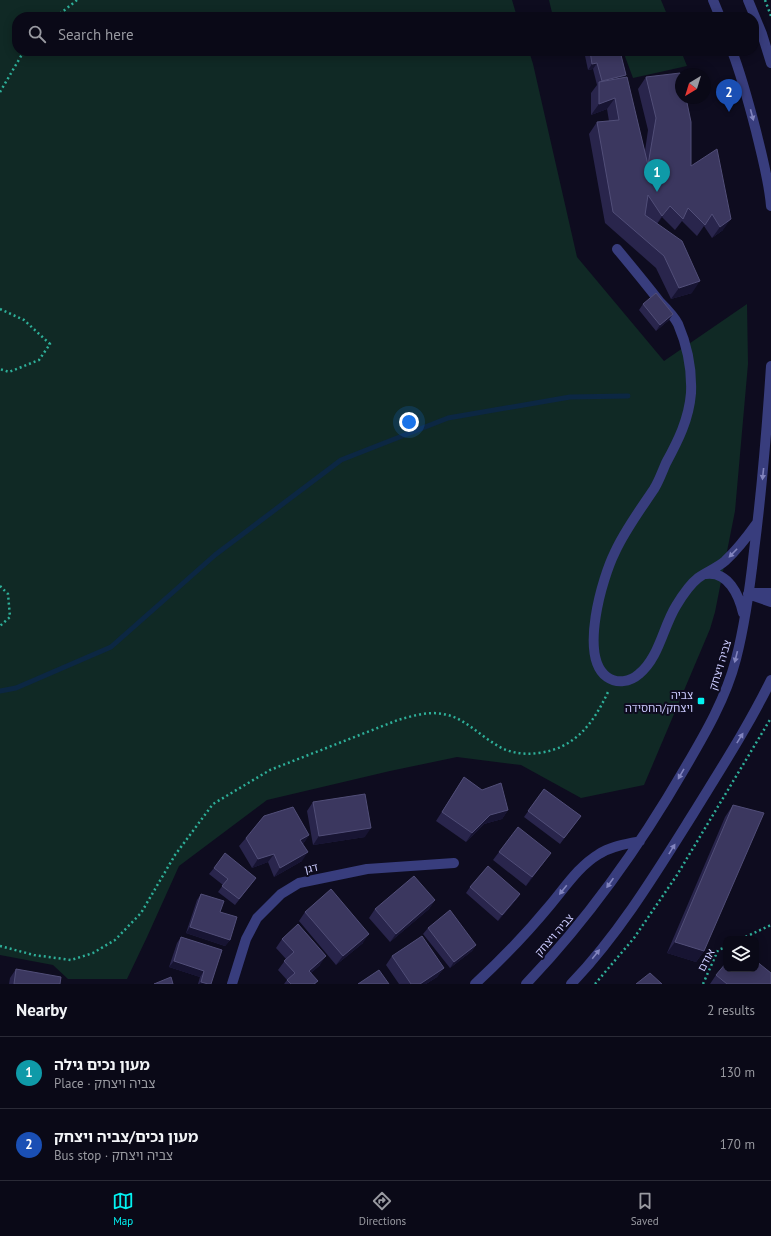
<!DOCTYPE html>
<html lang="en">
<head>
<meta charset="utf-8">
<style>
	body { margin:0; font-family:"PT Sans","Noto Sans Hebrew",sans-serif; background:#131220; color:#f1f3f6 }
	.controls { position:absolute; right:12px; bottom:12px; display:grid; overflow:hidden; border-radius:8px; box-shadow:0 2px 10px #0003 }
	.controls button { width:36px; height:36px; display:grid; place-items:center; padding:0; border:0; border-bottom:1px solid #2a2a36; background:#0a0917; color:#f1f3f6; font:20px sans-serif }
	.compass { position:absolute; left:675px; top:68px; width:36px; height:36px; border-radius:50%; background:#0a0917; box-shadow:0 2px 10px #0003; rotate:218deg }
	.you { position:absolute; left:409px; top:422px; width:14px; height:14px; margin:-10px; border:3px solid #fff; border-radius:50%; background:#1a73e8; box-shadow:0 0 0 6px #1a73e833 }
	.badge { display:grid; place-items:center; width:26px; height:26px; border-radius:50%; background:#03f2f1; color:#fff; font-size:13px; font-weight:700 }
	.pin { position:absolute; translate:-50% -33px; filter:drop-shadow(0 1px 2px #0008) }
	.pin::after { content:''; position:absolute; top:21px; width:14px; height:12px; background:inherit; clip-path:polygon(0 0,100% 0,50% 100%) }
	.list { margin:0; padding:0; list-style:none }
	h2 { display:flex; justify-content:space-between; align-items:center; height:52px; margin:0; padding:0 16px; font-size:17px }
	h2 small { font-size:13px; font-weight:400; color:#999aa1 }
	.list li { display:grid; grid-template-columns:26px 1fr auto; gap:12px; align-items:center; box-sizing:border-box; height:72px; padding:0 16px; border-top:1px solid #2a2a36 }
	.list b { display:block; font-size:15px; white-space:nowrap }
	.list p { margin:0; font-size:13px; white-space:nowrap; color:#999aa1 }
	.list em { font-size:13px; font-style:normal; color:#999aa1 }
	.icon { flex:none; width:22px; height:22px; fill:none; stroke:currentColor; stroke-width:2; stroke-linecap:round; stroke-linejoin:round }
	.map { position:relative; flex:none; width:771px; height:984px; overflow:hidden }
	.search { position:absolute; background:#0a0917; box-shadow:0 2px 10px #0003; left:12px; right:12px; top:12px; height:44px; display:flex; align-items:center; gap:10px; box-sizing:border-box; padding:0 14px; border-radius:16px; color:#999aa1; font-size:15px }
	.sheet { height:196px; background:#0a0917 }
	nav { display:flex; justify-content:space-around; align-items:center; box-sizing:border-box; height:56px; border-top:1px solid #2a2a36; background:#0a0917; font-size:11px; color:#999aa1 }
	nav a { display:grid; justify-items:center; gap:2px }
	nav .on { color:#03f2f1 }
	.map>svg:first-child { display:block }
	.green { fill:#102925 }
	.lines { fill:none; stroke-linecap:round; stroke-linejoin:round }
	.stream { stroke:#0c2743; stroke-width:5 }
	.path { stroke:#2eaf99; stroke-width:2.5; stroke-dasharray:2 3; stroke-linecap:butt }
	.minor { stroke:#383d7d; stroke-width:10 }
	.wall { fill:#29254c }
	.shaded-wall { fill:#171432 }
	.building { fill:#3b375f; stroke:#514e78 }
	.oneway { fill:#8284be }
	.poi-dot { fill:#03f2f1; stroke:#0e0c1f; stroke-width:1.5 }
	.labels { text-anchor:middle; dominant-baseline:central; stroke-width:4; stroke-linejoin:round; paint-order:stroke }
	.street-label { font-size:11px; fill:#cbcbfe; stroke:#0e0c1f }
	.poi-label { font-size:11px; fill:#cbcbfe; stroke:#0e0c1f; text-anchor:end }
</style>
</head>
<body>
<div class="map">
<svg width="771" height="984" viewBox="0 0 771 984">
	<rect width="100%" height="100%" fill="#0e0c1f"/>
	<path class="green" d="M0 0H512L517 17H17V51H529L533 64 577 257 664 361 747 304 748 364 735 511 715 612 710 629 644 785 581 798 521 765 457 757 390 771 267 800 179 866 147 937 127 979H68L53 965 0 955Z
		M549 0H661L668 17H553Z
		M623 51H681L687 66 633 78Z"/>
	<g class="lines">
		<path class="stream" d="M0 691 16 688 111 647 215 555 341 460 448 418 570 397 628 396"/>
		<path class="path" d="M765 0 771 16
			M56 17 77 0
			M0 92 24 51
			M0 309 24 320 50 344 39 360 9 372 0 369
			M0 586 8 594 10 617 0 626
			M741 939 771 925
			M0 946 34 955 71 960 93 953 115 940 141 913 175 855 213 804 270 770 398 720C412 716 428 711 443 714 463 717 478 734 495 744 508 753 523 755 539 753 575 748 593 724 608 692
			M595 984 634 938 677 875 771 718
			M703 984 718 950 726 947"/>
		<path class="minor" d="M713 0 720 17
			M748 0 762 34 771 63
			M732 51C742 77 749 104 756 131 762 156 769 181 771 206
			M617 249C632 267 646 284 660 302 666 308 674 316 678 324 687 345 692 370 691 393 689 419 678 441 666 463 662 472 659 481 654 489 640 510 625 530 615 552 602 578 579 657 607 677 617 684 630 682 639 674 659 658 663 627 676 606 682 596 689 585 698 578 706 572 717 568 725 561 737 550 747 537 757 523
			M706 574C728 571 739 595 743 613
			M752 593H771
			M748 594 771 602
			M232 984 246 939 257 918 281 894 299 883 367 869 454 863
			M475 984C502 959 528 932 551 904 566 886 579 866 599 854 611 846 627 844 640 841
			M526 984C588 919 640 846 685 768 705 734 726 698 736 659 745 624 750 587 754 551 762 489 767 427 771 366
			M571 984C619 934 656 873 693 814 720 770 748 727 771 680"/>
	</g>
	<path class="wall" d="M584 51H620L624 78 645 151 648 130 638 89 646 77 723 230 712 238 704 226 697 236 682 221 675 230 662 217 657 224 692 293 671 299 656 268 605 223 589 134 597 122 609 121 607 109 591 115V93L597 85 593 69 588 70Z
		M643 304 669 320 656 331 639 310Z
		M464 777 508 810 502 819 484 824 466 842 436 821Z
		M544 789 581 816 560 844 524 817Z
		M313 802 365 837 313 845 307 811Z
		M733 805 704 951 696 962 667 953 725 817Z
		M309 835 303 844 302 861 274 877 268 862 252 868 239 846 246 838Z
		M499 852 545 861 526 886 493 860Z
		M214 868 256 878 235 905 218 892 223 885 209 874Z
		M470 887 520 894 516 900 498 921 466 893Z
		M201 894 230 940 225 946 186 933 197 900Z
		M435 900 429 909 390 942 369 918 375 909Z
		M305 912 363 943 336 965 299 921Z
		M428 928 476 945 472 951 450 968 423 934Z
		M181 937 222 950 211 984H198L200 977 169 967 177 943Z
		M282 939 320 965 311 973 316 984H284L287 980 278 970 286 959 276 948Z
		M392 956 444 968 437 977 426 984H399L386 965Z
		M16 969 60 984H9L10 978Z
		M716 975 771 984H710Z"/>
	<path class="shaded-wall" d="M597 63 593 69 588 70 592 64Z
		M626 75 622 81H602Z
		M615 98 607 109 591 115 599 104Z
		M670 206 654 228 662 216Z
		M731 219 723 230 712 238 720 227Z
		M700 281 692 293 671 299 679 288Z
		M673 314 669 320 656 331 660 325Z
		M508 810 502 819 484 824 466 842 472 833 490 815Z
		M371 828 365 837 313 845 319 836Z
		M309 835 303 844 300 840Z
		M308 852 302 861 274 877 280 868Z
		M551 853 545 861 526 886 532 877Z
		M274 854 268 862 252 868 258 859Z
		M520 894 516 900 498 921 502 915Z
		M435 900 429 909 390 942 396 934Z
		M190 927 230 940 225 946 186 933Z
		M369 934 363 943 336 965 343 956Z
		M675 942 704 951 696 962 667 953Z
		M476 945 472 951 450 968 454 962Z
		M326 956 320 965 303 980 309 971Z
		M174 961 204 971 200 977 169 967Z
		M444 968 437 977 426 984H420Z
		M201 982 208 984H199Z"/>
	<path class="building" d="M590 51H620L626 75 602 81 597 63 592 64Z
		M680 73 681 75V98H686L691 122V166L717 149 731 219 720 227 712 214 705 225 688 208 683 219 670 206 662 216 648 195 645 215 682 241 700 281 679 288 664 256 613 212 597 122 619 120 615 98 599 104V82L627 77 648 165 656 118 646 77Z
		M656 293 673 314 660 325 643 304Z
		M464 777 482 790 501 783 508 810 490 815 472 833 442 812Z
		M544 789 581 816 564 838 528 811Z
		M365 794 371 828 319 836 313 802Z
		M733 805 764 813 704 951 675 942Z
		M293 807 309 835 300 840 308 852 280 868 274 854 258 859 246 838 264 816Z
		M518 827 551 853 532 877 499 852Z
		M225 853 256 878 239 899 222 886 228 879 214 868Z
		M488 866 520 894 502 915 470 887Z
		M414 876 435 900 396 934 375 909Z
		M331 889 369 934 343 956 305 912Z
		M201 894 224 901 220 912 237 917 230 940 190 927Z
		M450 910 476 945 454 962 428 928Z
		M298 924 326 956 309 971 318 981 314 984H291L287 980 295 973 284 961 294 952 282 939Z
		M422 936 444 968 420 984H411L392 956Z
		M181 937 222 950 211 984H208L201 982 204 971 174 961Z
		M756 961 771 973V984H727L716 975 726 963V969H756Z
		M16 969 61 977 60 984H14Z
		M379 970 389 984H358Z
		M650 973 662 984H636Z
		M171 977 173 984H154Z"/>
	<defs><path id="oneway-solid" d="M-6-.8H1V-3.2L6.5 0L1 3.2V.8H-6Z"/></defs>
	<g class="oneway">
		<use href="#oneway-solid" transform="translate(752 115) rotate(75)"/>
		<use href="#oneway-solid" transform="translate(763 474) rotate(96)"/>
		<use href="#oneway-solid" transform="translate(733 553) rotate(134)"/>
		<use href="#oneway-solid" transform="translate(736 657) rotate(104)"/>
		<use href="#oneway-solid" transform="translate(740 738) rotate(-58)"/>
		<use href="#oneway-solid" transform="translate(681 774) rotate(120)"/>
		<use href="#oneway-solid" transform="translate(672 849) rotate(-58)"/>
		<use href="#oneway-solid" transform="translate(610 883) rotate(125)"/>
		<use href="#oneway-solid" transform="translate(563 890) rotate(129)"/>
		<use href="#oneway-solid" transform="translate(596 954) rotate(-51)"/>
	</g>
	<rect class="poi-dot" x="697" y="697" width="8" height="8" rx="2"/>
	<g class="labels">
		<g class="street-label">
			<text transform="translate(720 665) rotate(-73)">צביה ויצחק</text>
			<text transform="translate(311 868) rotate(-12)">דגן</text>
			<text transform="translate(554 935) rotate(-49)">צביה ויצחק</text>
			<text transform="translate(706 960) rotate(-62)">אודם</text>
		</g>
		<g class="poi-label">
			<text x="693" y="695">צביה<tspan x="693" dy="13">ויצחק/החסידה</tspan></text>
		</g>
	</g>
</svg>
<div class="controls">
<button><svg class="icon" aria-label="layers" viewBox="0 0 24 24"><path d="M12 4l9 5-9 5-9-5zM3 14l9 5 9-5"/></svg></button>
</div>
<svg class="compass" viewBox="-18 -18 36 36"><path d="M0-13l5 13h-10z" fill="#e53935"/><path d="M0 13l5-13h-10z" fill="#999aa1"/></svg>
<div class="you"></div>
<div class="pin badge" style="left:657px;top:192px;background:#0f9aa8">1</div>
<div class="pin badge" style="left:729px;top:112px;background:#1a4fb4">2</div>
<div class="search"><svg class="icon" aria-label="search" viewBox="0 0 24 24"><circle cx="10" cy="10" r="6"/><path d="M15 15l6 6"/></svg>Search here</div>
</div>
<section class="sheet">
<h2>Nearby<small>2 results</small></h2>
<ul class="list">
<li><span class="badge" style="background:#0f9aa8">1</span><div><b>מעון נכים גילה</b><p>Place · צביה ויצחק</p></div><em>130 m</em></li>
<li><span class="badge" style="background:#1a4fb4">2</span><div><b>מעון נכים/צביה ויצחק</b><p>Bus stop · צביה ויצחק</p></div><em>170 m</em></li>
</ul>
</section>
<nav>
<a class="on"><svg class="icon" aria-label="map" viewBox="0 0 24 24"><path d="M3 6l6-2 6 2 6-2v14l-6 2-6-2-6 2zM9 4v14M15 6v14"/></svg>Map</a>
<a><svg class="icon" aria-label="directions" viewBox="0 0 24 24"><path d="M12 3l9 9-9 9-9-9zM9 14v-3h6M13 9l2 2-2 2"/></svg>Directions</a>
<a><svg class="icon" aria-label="saved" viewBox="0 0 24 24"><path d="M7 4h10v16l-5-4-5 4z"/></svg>Saved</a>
</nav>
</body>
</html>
